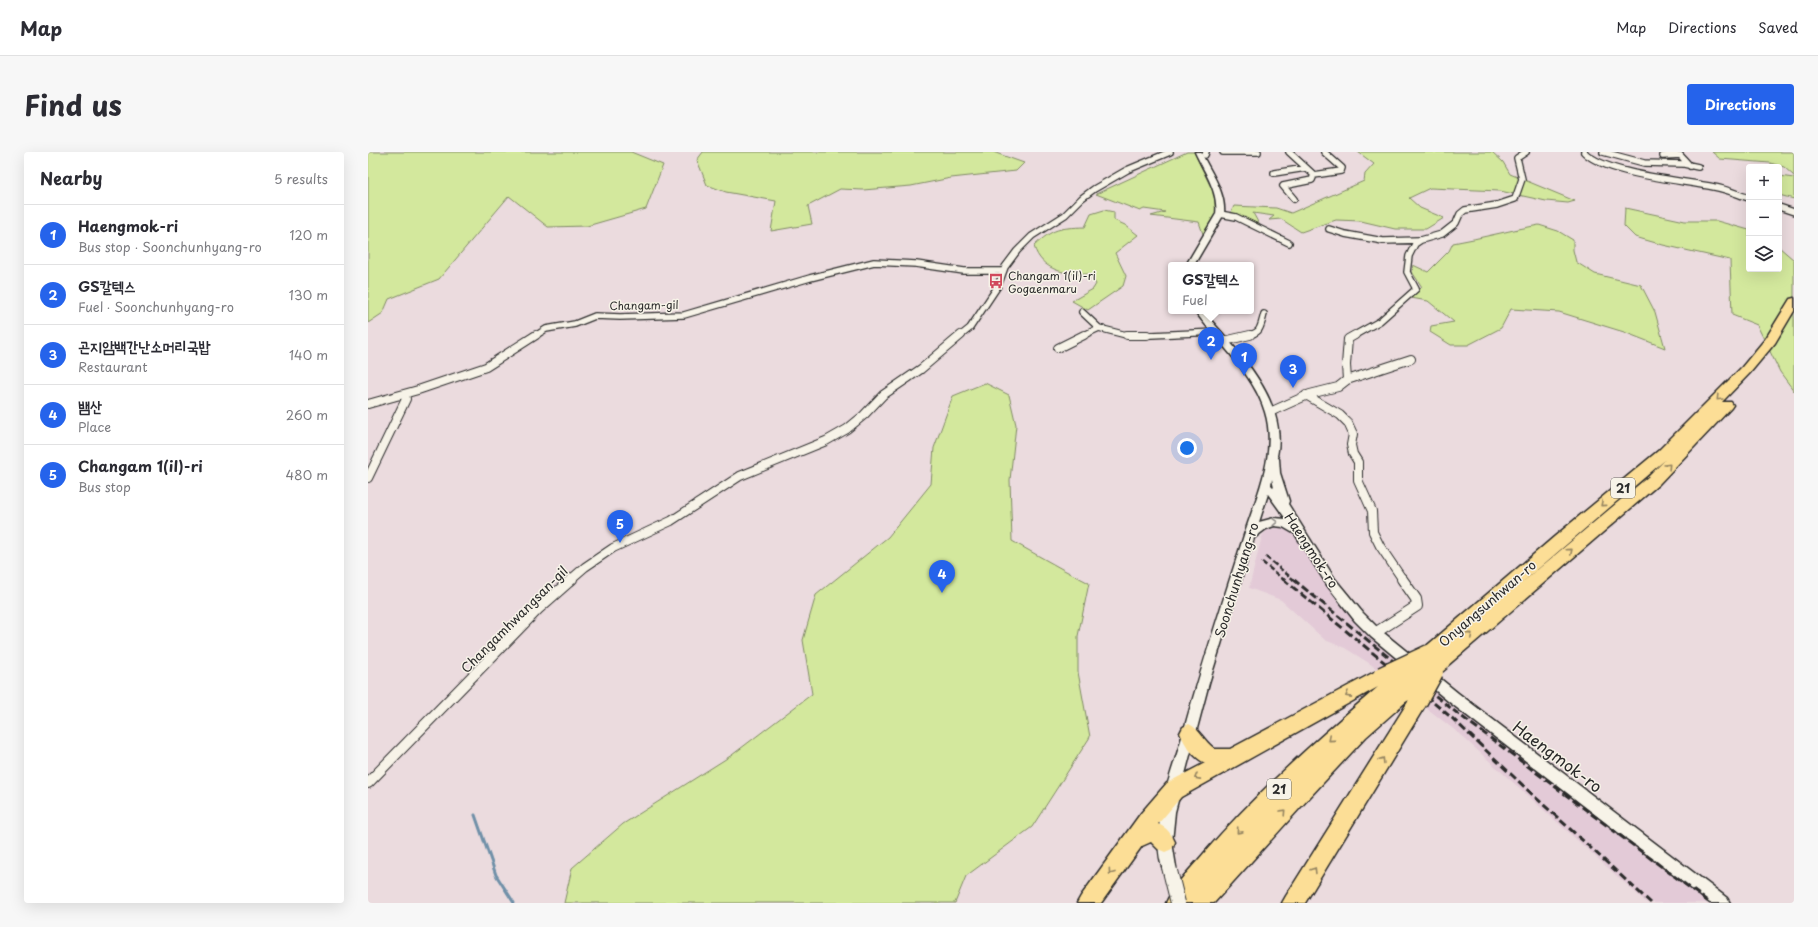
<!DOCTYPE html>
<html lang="en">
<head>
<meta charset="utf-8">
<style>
	body { margin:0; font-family:"Playpen Sans","Poor Story",sans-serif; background:#f7f7f7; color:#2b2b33 }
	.controls { position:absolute; right:12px; top:12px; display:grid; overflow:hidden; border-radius:4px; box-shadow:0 4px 16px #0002 }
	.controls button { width:36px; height:36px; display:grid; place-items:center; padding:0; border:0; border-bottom:1px solid #e1e1e2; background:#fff; color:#2b2b33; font:20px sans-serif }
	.you { position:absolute; left:819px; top:296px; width:14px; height:14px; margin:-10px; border:3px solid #fff; border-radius:50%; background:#1a73e8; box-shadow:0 0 0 6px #1a73e833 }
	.badge { display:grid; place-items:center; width:26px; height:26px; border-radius:50%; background:#2563eb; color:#fff; font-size:13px; font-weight:700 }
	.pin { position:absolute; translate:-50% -33px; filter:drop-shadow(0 1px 2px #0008) }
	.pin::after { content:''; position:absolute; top:21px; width:14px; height:12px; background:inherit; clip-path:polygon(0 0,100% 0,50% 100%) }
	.popup { position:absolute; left:800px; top:110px; width:86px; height:52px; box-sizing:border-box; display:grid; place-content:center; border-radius:4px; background:#fff; filter:drop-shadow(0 1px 3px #0005); font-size:13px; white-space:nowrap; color:#7c7c81 }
	.popup b { font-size:15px; color:#2b2b33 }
	.popup::after { content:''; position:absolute; left:50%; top:100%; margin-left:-8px; border:8px solid transparent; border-top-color:#fff }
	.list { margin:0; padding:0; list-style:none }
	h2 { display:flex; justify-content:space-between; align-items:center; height:52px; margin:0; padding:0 16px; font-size:17px }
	h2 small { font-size:13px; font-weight:400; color:#7c7c81 }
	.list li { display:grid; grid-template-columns:26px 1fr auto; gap:12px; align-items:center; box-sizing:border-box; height:60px; padding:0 16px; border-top:1px solid #e1e1e2 }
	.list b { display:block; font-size:15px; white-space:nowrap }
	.list p { margin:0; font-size:13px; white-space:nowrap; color:#7c7c81 }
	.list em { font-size:13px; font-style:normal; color:#7c7c81 }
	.icon { flex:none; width:22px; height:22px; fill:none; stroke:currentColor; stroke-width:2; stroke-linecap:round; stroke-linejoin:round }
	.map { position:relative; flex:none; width:1426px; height:751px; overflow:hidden; border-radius:4px }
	header { display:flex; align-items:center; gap:24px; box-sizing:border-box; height:56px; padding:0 20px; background:#fff; border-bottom:1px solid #e1e1e2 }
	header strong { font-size:19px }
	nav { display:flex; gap:22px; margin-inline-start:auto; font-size:14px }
	.intro { display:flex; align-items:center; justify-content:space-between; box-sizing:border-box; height:96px; padding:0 24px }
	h1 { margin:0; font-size:28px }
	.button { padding:10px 18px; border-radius:4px; background:#2563eb; color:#fff; font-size:14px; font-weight:700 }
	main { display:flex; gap:24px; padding:0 24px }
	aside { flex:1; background:#fff; border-radius:4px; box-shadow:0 4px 16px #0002 }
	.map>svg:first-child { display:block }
	.built { fill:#e3cad7 }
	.green { fill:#d3e89d; stroke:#7f8a64 }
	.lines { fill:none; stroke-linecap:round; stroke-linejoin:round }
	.stream { stroke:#6f90a8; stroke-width:3 }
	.street-far2-casing { stroke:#2b2b2b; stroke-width:8 }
	.street-far1-casing { stroke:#2b2b2b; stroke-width:10 }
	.street-casing { stroke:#2b2b2b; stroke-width:12 }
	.secondary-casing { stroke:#2b2b2b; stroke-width:3 }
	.highway-casing { stroke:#2b2b2b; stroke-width:3 }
	.street-far2 { stroke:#f7f3e8; stroke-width:5.5 }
	.street-far1 { stroke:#f7f3e8; stroke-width:8 }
	.street { stroke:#f7f3e8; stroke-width:10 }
	.secondary { fill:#f7f3e8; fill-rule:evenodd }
	.highway { fill:#fcde96; fill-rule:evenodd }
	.rail-far1 { stroke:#2b2b2b; stroke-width:2.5; stroke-dasharray:5.5 2.5; stroke-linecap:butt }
	.rail { stroke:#2b2b2b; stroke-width:3; stroke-dasharray:8 3.5; stroke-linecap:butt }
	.secondary-bridge-casing { stroke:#2b2b2b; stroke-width:16; stroke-linecap:butt }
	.highway-bridge-casing { stroke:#2b2b2b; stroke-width:21; stroke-linecap:butt }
	.secondary-bridge { stroke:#f7f3e8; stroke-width:14 }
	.highway-bridge { stroke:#fcde96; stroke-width:18 }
	.oneway { stroke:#948460 }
	.oneway2 { stroke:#918f8a }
	.labels { text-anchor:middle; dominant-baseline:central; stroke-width:3; stroke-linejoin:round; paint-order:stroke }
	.far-poi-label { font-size:11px; fill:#2b2b2b; stroke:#f7f3e8; text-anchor:start }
	.far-street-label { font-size:11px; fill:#2b2b2b; stroke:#f7f3e8 }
	.shield { fill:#f7f3e8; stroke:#686764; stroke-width:1 }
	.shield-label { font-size:12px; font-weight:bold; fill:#2b2b2b }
	.street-label { font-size:13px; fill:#2b2b2b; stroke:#f7f3e8 }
	.near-street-label { font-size:16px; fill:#2b2b2b; stroke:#f7f3e8 }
</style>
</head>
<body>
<header>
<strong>Map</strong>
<nav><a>Map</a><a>Directions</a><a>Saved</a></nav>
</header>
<div class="intro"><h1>Find us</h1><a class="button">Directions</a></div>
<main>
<aside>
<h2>Nearby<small>5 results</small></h2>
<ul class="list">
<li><span class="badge">1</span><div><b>Haengmok-ri</b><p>Bus stop · Soonchunhyang-ro</p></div><em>120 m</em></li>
<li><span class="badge">2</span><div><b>GS칼텍스</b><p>Fuel · Soonchunhyang-ro</p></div><em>130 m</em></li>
<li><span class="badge">3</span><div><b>곤지암백간난소머리국밥</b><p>Restaurant</p></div><em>140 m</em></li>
<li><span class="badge">4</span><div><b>뱀산</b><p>Place</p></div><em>260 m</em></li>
<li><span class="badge">5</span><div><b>Changam 1(il)-ri</b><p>Bus stop</p></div><em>480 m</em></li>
</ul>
</aside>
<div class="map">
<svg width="1426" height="751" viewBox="0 0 1426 751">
	<rect width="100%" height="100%" fill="#ebdbde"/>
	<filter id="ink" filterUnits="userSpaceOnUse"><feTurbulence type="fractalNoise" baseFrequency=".025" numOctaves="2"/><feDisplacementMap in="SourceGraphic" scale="8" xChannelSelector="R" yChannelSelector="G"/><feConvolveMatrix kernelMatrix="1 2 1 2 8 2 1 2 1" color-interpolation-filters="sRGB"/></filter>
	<g filter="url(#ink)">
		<path class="built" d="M911 375 918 376 929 382 952 423 989 470 1348 751H1279L1088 579 1001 511 977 496 957 488 913 448 881 436 894 384 899 378Z"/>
		<path class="green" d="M0 0H263L295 13 278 57 219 74 180 75 141 44 71 127 21 147 15 161 0 171Z
			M335 0H625L656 11 648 19 583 26 543 34 495 38 472 37 440 54 444 72 403 79 408 49 358 40 339 33 329 8Z
			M819 0H826L849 48 848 62 835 82 831 70 783 64 797 60 776 57 772 59 728 42Z
			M990 0H1124L1135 10 1142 22 1207 49 1200 51 1178 49 1132 39 1062 36 1041 46 1052 56 1076 66 1058 77H1027L993 69 968 68 933 80 913 67 901 68 906 64 885 61 891 72 863 60 866 54 908 56 923 61 996 29 997 22 1006 12Z
			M1344 0H1426V24L1416 15 1402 11 1352 7Z
			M1411 24 1426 26V47L1411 43Z
			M1257 56 1317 69H1349L1381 78V117H1411V95L1426 108V239L1412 220 1389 173 1364 163 1362 108 1295 93 1267 85 1256 74Z
			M736 58 746 60V68L757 73 770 83 747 101 758 124 755 134 720 158 704 149 725 137 728 132 721 122C699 123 673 119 666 94 685 76 692 76 717 75L723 62Z
			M1171 73 1190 79 1205 88V98L1208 110 1227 122 1273 133 1287 160 1297 196 1256 180 1191 160 1143 157 1133 176 1100 193H1083L1062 180 1063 174 1086 170 1060 149 1043 146 1054 135 1044 120 1045 113 1060 120 1081 99 1085 91C1114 86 1142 78 1171 73Z
			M617 231 641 243 648 273 642 328 644 389 694 417 721 431 710 484V520L722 585 664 675 598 724 587 751H196L204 716 255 672 364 603 444 542 435 488 448 443 520 385 563 332 566 296 585 244Z"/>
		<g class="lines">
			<path class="stream" d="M107 663 128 723 146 751"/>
			<g class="street-far2-casing">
				<path id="street-far2" d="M855 0H890
					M921 0 946 23 973 19 974 16 956 0
					M1216 0C1239 23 1313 28 1346 35 1358 37 1369 42 1381 46
					M1235 0 1276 11 1316 12 1330 15
					M837 3 838 0
					M1295 4 1312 3 1322 14
					M906 21 938 16
					M926 47 915 34 944 28 946 23
					M1411 55 1426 60
					M852 62 868 65 921 91
					M961 77 977 82 1015 89 1052 88
					M714 160 731 176 762 184 848 180
					M167 184 178 177 207 172 227 164 252 165 316 163 442 126 506 110 548 112 596 119H635
					M592 184 602 176 630 134 637 115 649 99 664 84 697 63 714 46 726 37 759 18 802 0
					M714 184 731 176
					M877 184C893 181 892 177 896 162
					M985 184 1012 169 1048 137 1039 120 1041 104 1047 92 1053 88 1074 82 1088 71 1092 62 1097 58 1129 53 1147 47 1154 27 1149 6 1158 0"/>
			</g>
			<g class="street-far1-casing">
				<path id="street-far1" d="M759 183H779
					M856 189 882 183
					M690 196 716 183
					M979 228 1043 207
					M938 243 972 263 980 271 985 282 983 293 985 302 990 310V328L1004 359 1005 380 1012 394 1035 428
					M0 252 50 238 118 215 168 183
					M902 260 942 242 970 235 979 228 978 213 980 187 987 183
					M0 326 38 247 37 242
					M202 428 217 415 245 396 303 369 372 324 458 289 479 277 496 263 515 243 553 217 593 183"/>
			</g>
			<g class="street-casing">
				<path id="street" d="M1007 481 1049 454 1048 447 1034 427
					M0 631 170 457 204 427"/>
			</g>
			<g class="secondary-casing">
				<path id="secondary" d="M827 0H833C842 20 858 39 856 62L826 113H818L848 62C851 39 836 20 827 0Z
					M827 159H835C868 198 921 248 909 304L911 307 912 321 921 349 920 352 967 427 995 461 1011 477 1090 541 1359 746 1362 751H1342L1080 549 1003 485 987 469 959 433 927 382 915 375 906 374 898 377 886 386 841 531 807 660 804 690 808 715 806 720 801 722 796 720C788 702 790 680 793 661 797 635 807 610 814 585 833 515 856 446 878 377 890 341 909 299 897 260 886 222 850 191 827 159ZM904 327 906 336 903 333ZM900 342 918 367 906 366 891 370Z"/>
			</g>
			<g class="highway-casing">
				<path id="highway" d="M1426 146V159L1407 191 1382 221 1354 250H1363L1365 253 1363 256 1291 332 1079 514 1073 516 1067 514 1065 508 1061 509 1055 507 1052 502 1055 497 1186 385 1290 299 1374 215 1398 186 1422 147ZM1297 308 1281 324 1150 434Z
					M1014 516 1020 519 1023 524 1021 527 1024 526 1030 528 1033 534 1041 535 1044 541 1041 547 998 585 941 646 846 751H798C806 732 824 716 837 700 889 640 949 587 1010 535L813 645 790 672C799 676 803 681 807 690L804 697 797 700 790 697 783 690 774 694 733 751H709L713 744 773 661 799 631 837 611C825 605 817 593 812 581L815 575 821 572C832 577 836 590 847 597H862Z
					M1049 543 1055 545 1058 551 1055 557 937 751H914L918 744 1043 545Z"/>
			</g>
			<use href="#street-far2" class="street-far2"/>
			<use href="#street-far1" class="street-far1"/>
			<use href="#street" class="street"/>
			<use href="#secondary" class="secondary"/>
			<use href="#highway" class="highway"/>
			<path class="rail-far1" d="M898 405 926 428
				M894 410 916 428"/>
			<path class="rail" d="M915 427 1084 566 1166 644 1283 751
				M925 427 1085 558 1342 751"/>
			<g class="secondary-bridge-casing">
				<path id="secondary-bridge" d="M801 715 810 751"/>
			</g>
			<g class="highway-bridge-casing">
				<path id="highway-bridge" d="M1014 524 1061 502
					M1024 534 1045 515
					M1035 541 1073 509
					M1049 551 1066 520"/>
			</g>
			<use href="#secondary-bridge" class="secondary-bridge"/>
			<use href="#highway-bridge" class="highway-bridge"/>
		</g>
		<defs><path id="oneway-chevron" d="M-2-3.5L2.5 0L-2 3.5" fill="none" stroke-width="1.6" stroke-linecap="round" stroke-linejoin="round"/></defs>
		<g class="oneway">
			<use href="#oneway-chevron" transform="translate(1351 246) rotate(134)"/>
			<use href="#oneway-chevron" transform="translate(1300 314) rotate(-46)"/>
			<use href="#oneway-chevron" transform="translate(1235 352) rotate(140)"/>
			<use href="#oneway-chevron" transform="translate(1202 399) rotate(-40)"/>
			<use href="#oneway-chevron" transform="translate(1102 483) rotate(-41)"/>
			<use href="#oneway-chevron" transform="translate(980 543) rotate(151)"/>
			<use href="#oneway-chevron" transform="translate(963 587) rotate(139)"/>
			<use href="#oneway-chevron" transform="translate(1014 608) rotate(-58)"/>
			<use href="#oneway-chevron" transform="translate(829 625) rotate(151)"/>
			<use href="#oneway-chevron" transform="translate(915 660) rotate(-47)"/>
			<use href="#oneway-chevron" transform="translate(871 679) rotate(132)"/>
			<use href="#oneway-chevron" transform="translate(946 718) rotate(-58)"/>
			<use href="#oneway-chevron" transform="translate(743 720) rotate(126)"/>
		</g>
		<use class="oneway2" href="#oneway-chevron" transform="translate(907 370) rotate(-2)"/>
	</g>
	<defs>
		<g id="bus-bare" transform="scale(1.2)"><path d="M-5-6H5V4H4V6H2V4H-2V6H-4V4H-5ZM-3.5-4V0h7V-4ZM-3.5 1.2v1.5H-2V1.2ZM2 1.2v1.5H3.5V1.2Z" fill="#d1495b" stroke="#f7f3e8" stroke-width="2.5" paint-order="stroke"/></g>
	</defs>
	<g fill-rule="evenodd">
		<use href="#bus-bare" x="628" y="129"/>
	</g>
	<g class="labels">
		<g class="far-poi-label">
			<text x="640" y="123">Changam 1(il)-ri<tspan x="640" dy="13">Gogaenmaru</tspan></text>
		</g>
		<g class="far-street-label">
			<text transform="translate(276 153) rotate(-1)">Changam-gil</text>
		</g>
		<g class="shield">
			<rect x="1243" y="326" width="24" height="20" rx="3"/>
			<rect x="899" y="627" width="24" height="20" rx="3"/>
		</g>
		<g class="shield-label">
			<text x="1255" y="336">21</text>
			<text x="911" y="637">21</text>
		</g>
		<g class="street-label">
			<text transform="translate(944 398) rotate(57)">Haengmok-ro</text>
			<text transform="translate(868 428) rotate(-73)">Soonchunhyang-ro</text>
			<text transform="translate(1119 451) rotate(-41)">Onyangsunhwan-ro</text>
			<text transform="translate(146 467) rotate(-45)">Changamhwangsan-gil</text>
		</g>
		<g class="near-street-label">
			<text transform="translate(1190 604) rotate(37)">Haengmok-ro</text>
		</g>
	</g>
</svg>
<div class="controls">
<button>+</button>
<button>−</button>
<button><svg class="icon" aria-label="layers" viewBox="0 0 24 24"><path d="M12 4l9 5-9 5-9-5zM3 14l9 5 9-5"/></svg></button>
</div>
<div class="you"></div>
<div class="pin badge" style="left:876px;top:224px">1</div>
<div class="pin badge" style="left:843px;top:208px">2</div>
<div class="popup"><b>GS칼텍스</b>Fuel</div>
<div class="pin badge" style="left:925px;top:236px">3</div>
<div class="pin badge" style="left:574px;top:441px">4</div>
<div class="pin badge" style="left:252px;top:391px">5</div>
</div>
</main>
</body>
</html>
